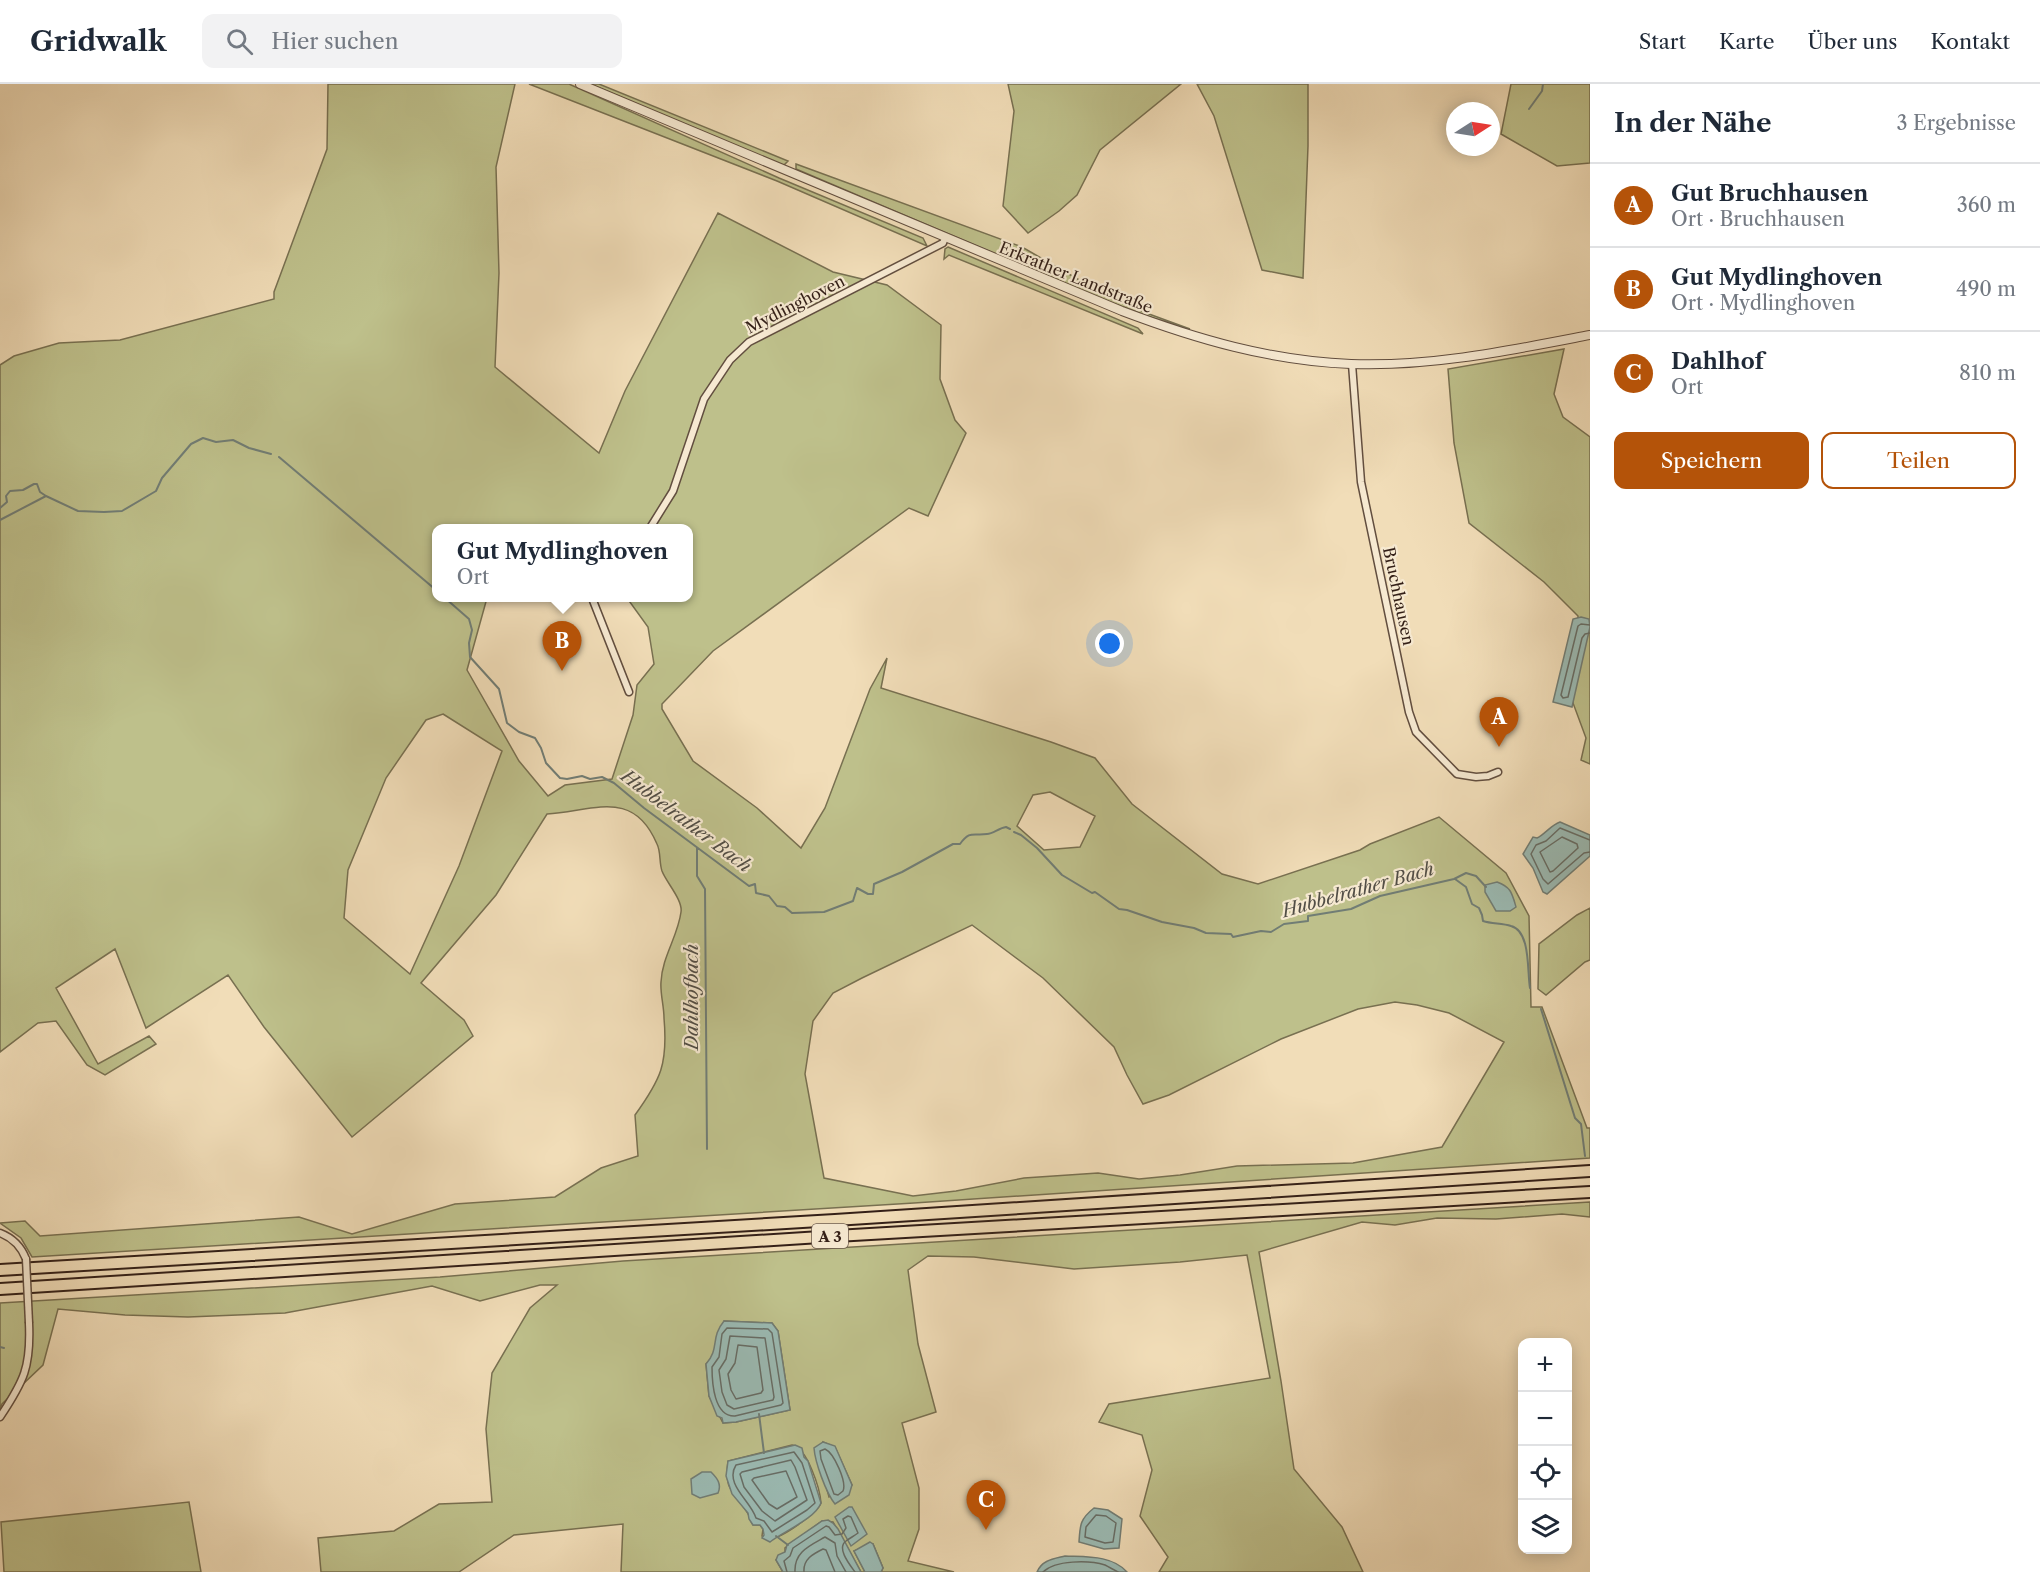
<!DOCTYPE html>
<html lang="de">
<head>
<meta charset="utf-8">
<style>
	body { margin:0; font-family:"Libre Caslon Text",serif; background:#f2f2f3; color:#1f2937 }
	.controls { position:absolute; right:18px; bottom:18px; display:grid; overflow:hidden; border-radius:12px; box-shadow:0 3px 15px #0003 }
	.controls button { width:54px; height:54px; display:grid; place-items:center; padding:0; border:0; border-bottom:2px solid #e0e1e3; background:#fff; color:#1f2937; font:30px sans-serif }
	.compass { position:absolute; left:1446px; top:18px; width:54px; height:54px; border-radius:50%; background:#fff; box-shadow:0 3px 15px #0003; rotate:78deg }
	.you { position:absolute; left:1110px; top:560px; width:21px; height:21px; margin:-15px; border:4px solid #fff; border-radius:50%; background:#1a73e8; box-shadow:0 0 0 9px #1a73e833 }
	.badge { display:grid; place-items:center; width:39px; height:39px; border-radius:50%; background:#b45309; color:#fff; font-size:20px; font-weight:700 }
	.pin { position:absolute; translate:-50% -50px; filter:drop-shadow(0 2px 3px #0008) }
	.pin::after { content:''; position:absolute; top:32px; width:21px; height:18px; background:inherit; clip-path:polygon(0 0,100% 0,50% 100%) }
	.popup { position:absolute; left:432px; top:440px; width:261px; height:78px; box-sizing:border-box; display:grid; place-content:center; border-radius:12px; background:#fff; filter:drop-shadow(0 2px 4px #0005); font-size:20px; white-space:nowrap; color:#747a83 }
	.popup b { font-size:22px; color:#1f2937 }
	.popup::after { content:''; position:absolute; left:50%; top:100%; margin-left:-12px; border:12px solid transparent; border-top-color:#fff }
	.list { margin:0; padding:0; list-style:none }
	h2 { display:flex; justify-content:space-between; align-items:center; height:78px; margin:0; padding:0 24px; font-size:26px }
	h2 small { font-size:20px; font-weight:400; color:#747a83 }
	.list li { display:grid; grid-template-columns:39px 1fr auto; gap:18px; align-items:center; box-sizing:border-box; height:84px; padding:0 24px; border-top:2px solid #e0e1e3 }
	.list b { display:block; font-size:22px; white-space:nowrap }
	.list p { margin:0; font-size:20px; white-space:nowrap; color:#747a83 }
	.list em { font-size:20px; font-style:normal; color:#747a83 }
	.actions { display:flex; gap:12px; padding:18px 24px }
	.actions a { flex:1; padding:14px 0; border:2px solid #b45309; border-radius:12px; text-align:center; font-size:21px; color:#b45309 }
	.actions .main { background:#b45309; color:#fff }
	.icon { flex:none; width:33px; height:33px; fill:none; stroke:currentColor; stroke-width:2; stroke-linecap:round; stroke-linejoin:round }
	.map { position:relative; flex:none; width:1590px; height:1488px; overflow:hidden }
	header { display:flex; align-items:center; gap:36px; box-sizing:border-box; height:84px; padding:0 30px; background:#fff; border-bottom:2px solid #e0e1e3 }
	header strong { font-size:28px }
	nav { display:flex; gap:33px; margin-inline-start:auto; font-size:21px }
	.search { width:420px; height:54px; background:#f2f2f3; display:flex; align-items:center; gap:15px; box-sizing:border-box; padding:0 21px; border-radius:12px; color:#747a83; font-size:22px }
	main { display:flex }
	aside { flex:1; background:#fff }
	.map>svg:first-child { display:block }
	.green { fill:#bec08b; stroke:#787051; stroke-width:1.5; fill-rule:evenodd }
	.water { fill:#9bbbb4; stroke:#717d75; stroke-width:1.5 }
	.lines { fill:none; stroke-linecap:round; stroke-linejoin:round }
	.shore { stroke:#676d66; stroke-width:1.5 }
	.stream { stroke:#717d75; stroke-width:2 }
	.minor-casing { stroke:#624e3f; stroke-width:9 }
	.tertiary-casing { stroke:#624e3f; stroke-width:10 }
	.motorway-casing { stroke:#331f17; stroke-width:14 }
	.minor { stroke:#f6e9d1; stroke-width:6 }
	.tertiary { stroke:#f6e9d1; stroke-width:8 }
	.motorway { stroke:#f1ddb8; stroke-width:10 }
	.minor-bridge-casing { stroke:#624e3f; stroke-width:9; stroke-linecap:butt }
	.minor-bridge { stroke:#f6e9d1; stroke-width:6 }
	.labels { text-anchor:middle; dominant-baseline:central; stroke-width:4.5; stroke-linejoin:round; paint-order:stroke }
	.shield { fill:#f6e9d1; stroke:#6e5c4f; stroke-width:1.5 }
	.shield-label { font-size:15px; font-weight:bold; fill:#331f17 }
	.street-label { font-size:16px; fill:#331f17; stroke:#f6e9d1 }
	.water-label { font-size:18px; font-style:italic; fill:#524e46; stroke:#f6e9d1 }
</style>
</head>
<body>
<header>
<strong>Gridwalk</strong>
<div class="search"><svg class="icon" aria-label="search" viewBox="0 0 24 24"><circle cx="10" cy="10" r="6"/><path d="M15 15l6 6"/></svg>Hier suchen</div>
<nav><a>Start</a><a>Karte</a><a>Über uns</a><a>Kontakt</a></nav>
</header>
<main>
<div class="map">
<svg width="1590" height="1488" viewBox="0 0 1590 1488">
	<rect width="100%" height="100%" fill="#f1ddb8"/>
	<filter id="stains"><feTurbulence type="fractalNoise" baseFrequency=".00333" numOctaves="4"/><feColorMatrix values="0 0 0 0 .2 0 0 0 0 .09 0 0 0 0 .02 0 0 0 .5 -.17"/></filter>
	<radialGradient id="worn" r=".72"><stop offset=".6" stop-color="#630" stop-opacity="0"/><stop offset="1" stop-color="#630" stop-opacity=".3"/></radialGradient>
	<path class="green" d="M328 0H515L496 83 499 189 495 283 599 369 625 307 718 129 833 188 887 201 941 241 940 295 955 336 966 349 928 432 909 424 713 567 662 620V625L693 677 757 724 801 764 825 724 870 605 887 574 881 604 1051 658 1095 674 1132 720 1222 790 1258 800 1360 766 1370 760 1439 733 1506 789 1529 832 1531 923H1542L1587 1044H1590V1074L914 1119 32 1173 21 1154 0 1139 25 1137 40 1152 299 1133 352 1150 455 1120 555 1113 601 1084 638 1072 635 1031C661 995 668 980 664 934 664 922 660 909 661 898 662 873 678 852 681 828 683 816 666 798 662 787 659 778 661 768 657 760 633 704 594 727 547 730L496 811 421 899 464 936 473 952 352 1053 264 943 228 891 146 944 115 865 56 904 98 980 149 952 156 960 105 991 87 981 56 937 38 939 0 968V281L14 272 59 259 120 256 274 215V208L327 65ZM436 444H688V514H627L648 543 654 580 637 601 633 631 612 695 565 701 548 712 519 677 467 586 487 514H436ZM443 630 502 667 459 782 410 890 344 834 348 786 386 694 426 636ZM1050 708 1095 732 1080 763 1044 766 1017 742 1033 711ZM972 841 1043 894 1114 963 1127 991 1143 1020 1169 1011 1281 955 1358 925 1395 918 1417 921 1449 929 1504 958 1442 1063 1353 1079 1237 1082 1180 1091 1139 1095 1098 1089 1024 1094 956 1107 913 1112 824 1094 805 990 813 937 833 909 862 894Z
		M529 0H569L779 94 923 154 927 162 777 97Z
		M590 0H599L788 77 783 82Z
		M1008 0H1181L1100 66 1077 111 1059 127 1028 149 1003 122 1014 27Z
		M1197 0H1308V62L1303 194 1262 186 1214 32Z
		M1511 0H1590V79L1557 82 1501 50Z
		M796 80 1022 163 1107 212 1149 230 1190 245 1153 234 1099 214 796 85Z
		M948 163 1138 244 1143 250 949 171 944 175 945 165Z
		M1564 265 1554 310 1563 333 1590 353V680L1581 676 1586 654 1573 619 1578 532 1544 498 1469 439 1454 359 1448 285Z
		M1590 824V876L1585 878 1546 911 1538 905 1539 860 1577 831Z
		M1590 1118V1133L1562 1130 1496 1135 1437 1134 1395 1141 1362 1138 1259 1168 1281 1297 1294 1385 1342 1443 1363 1488H1159L1168 1473 1140 1432 1152 1386 1142 1351 1099 1338 1109 1320 1270 1294 1247 1171 1180 1178 1074 1185 974 1173 928 1172 908 1186 918 1260 936 1328 902 1339 919 1404V1445L908 1477 954 1488H881L883 1484 873 1460 854 1467 865 1488H861L833 1438 822 1437 785 1464V1468L776 1476 783 1488H621L623 1440 514 1451 459 1488H321L318 1454 394 1447 439 1420 492 1418 486 1345 492 1289 530 1224 557 1201H540L480 1217 432 1202 285 1229 188 1233 125 1231 58 1225 43 1281 2 1320 0 1325V1219L440 1193 623 1177ZM724 1237 772 1239 778 1247 790 1326 736 1338 723 1339 709 1312 706 1280 714 1271ZM823 1358 835 1363 852 1401 829 1413 825 1398ZM792 1361C807 1363 820 1405 821 1419 817 1429 788 1449 777 1453 773 1454 767 1453 762 1452L763 1445 760 1441H753C750 1437 750 1432 747 1428 733 1406 724 1407 728 1377Z
		M189 1418 201 1488H4L1 1438Z"/>
	<path class="water" d="M1581 533 1589 535 1590 543 1572 623 1553 618 1573 535Z
		M1560 738 1590 751V772L1547 810 1543 808 1533 784 1523 770 1533 753 1537 754C1544 751 1551 741 1560 738Z
		M1497 798C1511 803 1512 809 1516 823L1510 827H1496L1485 808V801Z
		M724 1237 772 1239 778 1247 790 1326 736 1338 723 1339 722 1334 717 1332 709 1312 706 1280C720 1264 710 1254 724 1237Z
		M823 1358 835 1362 852 1401 849 1411 835 1420C826 1409 815 1378 814 1364Z
		M795 1361 802 1364 804 1373 808 1377 821 1419C815 1435 784 1447 770 1458L762 1454 764 1451 763 1445 760 1441H753L749 1435 748 1429 732 1410 726 1392 728 1377Z
		M702 1388H711C717 1394 722 1400 718 1409L700 1414 692 1410 691 1395Z
		M849 1423H852L867 1450 851 1462 835 1433Z
		M1094 1424 1108 1426 1122 1435 1119 1464 1104 1465 1079 1458C1080 1441 1080 1435 1094 1424Z
		M828 1436 833 1439 838 1445 861 1488H783L776 1476 778 1471 785 1468 787 1461 822 1437Z
		M870 1458 873 1460 883 1484 881 1488H865L854 1467Z
		M1065 1472C1086 1473 1112 1471 1127 1488H1037C1042 1476 1053 1475 1065 1472Z"/>
	<g class="lines">
		<path class="shore" d="M1590 541 1581 540 1578 542 1561 611 1563 614 1568 613 1582 554 1585 550 1590 549
			M1562 753 1577 760 1578 764 1553 787 1550 788 1540 768Z
			M1590 756 1560 744 1546 757 1536 761 1531 770 1543 795 1548 800 1584 769 1590 768
			M727 1244 768 1245 772 1249 783 1319 781 1321 735 1332C714 1333 712 1299 712 1283L719 1273 722 1250Z
			M730 1252 765 1254 774 1313 773 1316 734 1325 727 1321 722 1308 719 1286 726 1275Z
			M738 1261 757 1263 763 1306 761 1309 736 1315 731 1306 728 1290 735 1279Z
			M825 1365C834 1369 847 1398 843 1407L838 1411 834 1410 821 1375 820 1367Z
			M794 1368 802 1379 815 1419 807 1426 772 1448 764 1437 756 1434C751 1417 724 1400 736 1381Z
			M791 1376 795 1383 807 1416 775 1437 762 1427 744 1403 740 1390 742 1388Z
			M786 1387 797 1413 777 1425 769 1420 752 1396 754 1394Z
			M1096 1431 1106 1432 1116 1439 1113 1458 1105 1459 1085 1453 1086 1443Z
			M787 1488 784 1477 790 1472 793 1464 826 1442 829 1443 835 1451 842 1450 846 1444 843 1435 848 1432 851 1433 858 1449C854 1452 850 1454 846 1457 836 1464 850 1481 855 1488
			M795 1488C794 1468 809 1462 825 1453L835 1459 837 1472 846 1488
			M804 1488C803 1475 813 1470 823 1465L826 1466 835 1488
			M1043 1488C1055 1476 1089 1476 1105 1481 1109 1483 1114 1486 1118 1488"/>
		<path class="stream" d="M1529 25 1542 7 1543 0
			M279 373 436 506
			M0 424 7 418 6 412 10 407 23 406 34 400H37L40 408 46 412
			M0 436 46 412 78 427 104 428 122 427 156 407 162 394 191 360 203 354 216 358 233 356 249 364 271 370
			M445 514 469 535 472 546 469 559 470 573 499 605 507 639 519 648 535 654 541 664 546 679 560 694 567 695 582 692 590 695 602 693 614 699 644 724 749 802 755 800 756 809 769 812 777 822 785 823 792 829 824 828 853 817 857 804 868 810H873L874 800 902 788 953 760H960C970 746 973 752 987 750 993 750 999 744 1006 743L1010 745
			M1014 748 1021 751 1037 764 1062 791 1092 809 1095 808 1119 825 1127 826 1162 838 1194 844 1206 849 1231 850 1233 853 1261 847 1271 848 1284 840 1308 837V832L1351 825 1380 812 1454 795 1466 789 1476 792 1486 803
			M697 764V792L705 805 707 1065
			M1455 795 1466 803 1472 820 1479 824 1482 831 1483 837C1492 840 1502 839 1511 842 1531 847 1527 888 1530 904
			M1541 925 1575 1034 1581 1040 1585 1072
			M0 1263 4 1264
			M759 1330 764 1369
			M776 1452 788 1461"/>
		<g class="minor-casing">
			<path id="minor" d="M1352 280 1361 398 1409 628 1416 648 1457 690 1476 693 1488 692 1498 688
				M650 444 673 407 704 315 730 276 749 258 943 159 945 154
				M592 514 629 608
				M0 1149C13 1154 21 1162 26 1175
				M0 1333C24 1297 31 1283 29 1239"/>
		</g>
		<g class="tertiary-casing">
			<path id="tertiary" d="M580 0 1122 227C1196 255 1271 277 1351 280 1431 283 1512 266 1590 251"/>
		</g>
		<g class="motorway-casing">
			<path id="motorway" d="M0 1186 835 1136 1590 1087
				M0 1205 836 1152 1590 1108"/>
		</g>
		<use href="#minor" class="minor"/>
		<use href="#tertiary" class="tertiary"/>
		<use href="#motorway" class="motorway"/>
		<g class="minor-bridge-casing">
			<path id="minor-bridge" d="M26 1175 29 1239"/>
		</g>
		<use href="#minor-bridge" class="minor-bridge"/>
	</g>
	<g class="labels">
		<rect class="shield" x="812" y="1140" width="36" height="24" rx="4.5"/>
		<g class="shield-label">
			<text x="830" y="1152">A 3</text>
		</g>
		<g class="street-label">
			<text transform="translate(1076 193) rotate(22)">Erkrather Landstraße</text>
			<text transform="translate(795 220) rotate(-27)">Mydlinghoven</text>
			<text transform="translate(1399 512) rotate(78)">Bruchhausen</text>
		</g>
		<g class="water-label">
			<text transform="translate(686 737) rotate(37)">Hubbelrather Bach</text>
			<text transform="translate(1358 806) rotate(-16)">Hubbelrather Bach</text>
			<text transform="translate(692 913) rotate(-90)">Dahlhofbach</text>
		</g>
	</g>
	<rect width="100%" height="100%" filter="url(#stains)"/>
	<rect width="100%" height="100%" fill="url(#worn)"/>
</svg>
<div class="controls">
<button>+</button>
<button>−</button>
<button><svg class="icon" aria-label="locate" viewBox="0 0 24 24"><circle cx="12" cy="12" r="6"/><path d="M12 2v4M12 18v4M2 12h4M18 12h4"/></svg></button>
<button><svg class="icon" aria-label="layers" viewBox="0 0 24 24"><path d="M12 4l9 5-9 5-9-5zM3 14l9 5 9-5"/></svg></button>
</div>
<svg class="compass" viewBox="-18 -18 36 36"><path d="M0-13l5 13h-10z" fill="#e53935"/><path d="M0 13l5-13h-10z" fill="#747a83"/></svg>
<div class="you"></div>
<div class="pin badge" style="left:1499px;top:663px">A</div>
<div class="pin badge" style="left:562px;top:587px">B</div>
<div class="popup"><b>Gut Mydlinghoven</b>Ort</div>
<div class="pin badge" style="left:986px;top:1446px">C</div>
</div>
<aside>
<h2>In der Nähe<small>3 Ergebnisse</small></h2>
<ul class="list">
<li><span class="badge">A</span><div><b>Gut Bruchhausen</b><p>Ort · Bruchhausen</p></div><em>360 m</em></li>
<li><span class="badge">B</span><div><b>Gut Mydlinghoven</b><p>Ort · Mydlinghoven</p></div><em>490 m</em></li>
<li><span class="badge">C</span><div><b>Dahlhof</b><p>Ort</p></div><em>810 m</em></li>
</ul>
<div class="actions"><a class="main">Speichern</a><a>Teilen</a></div>
</aside>
</main>
</body>
</html>
